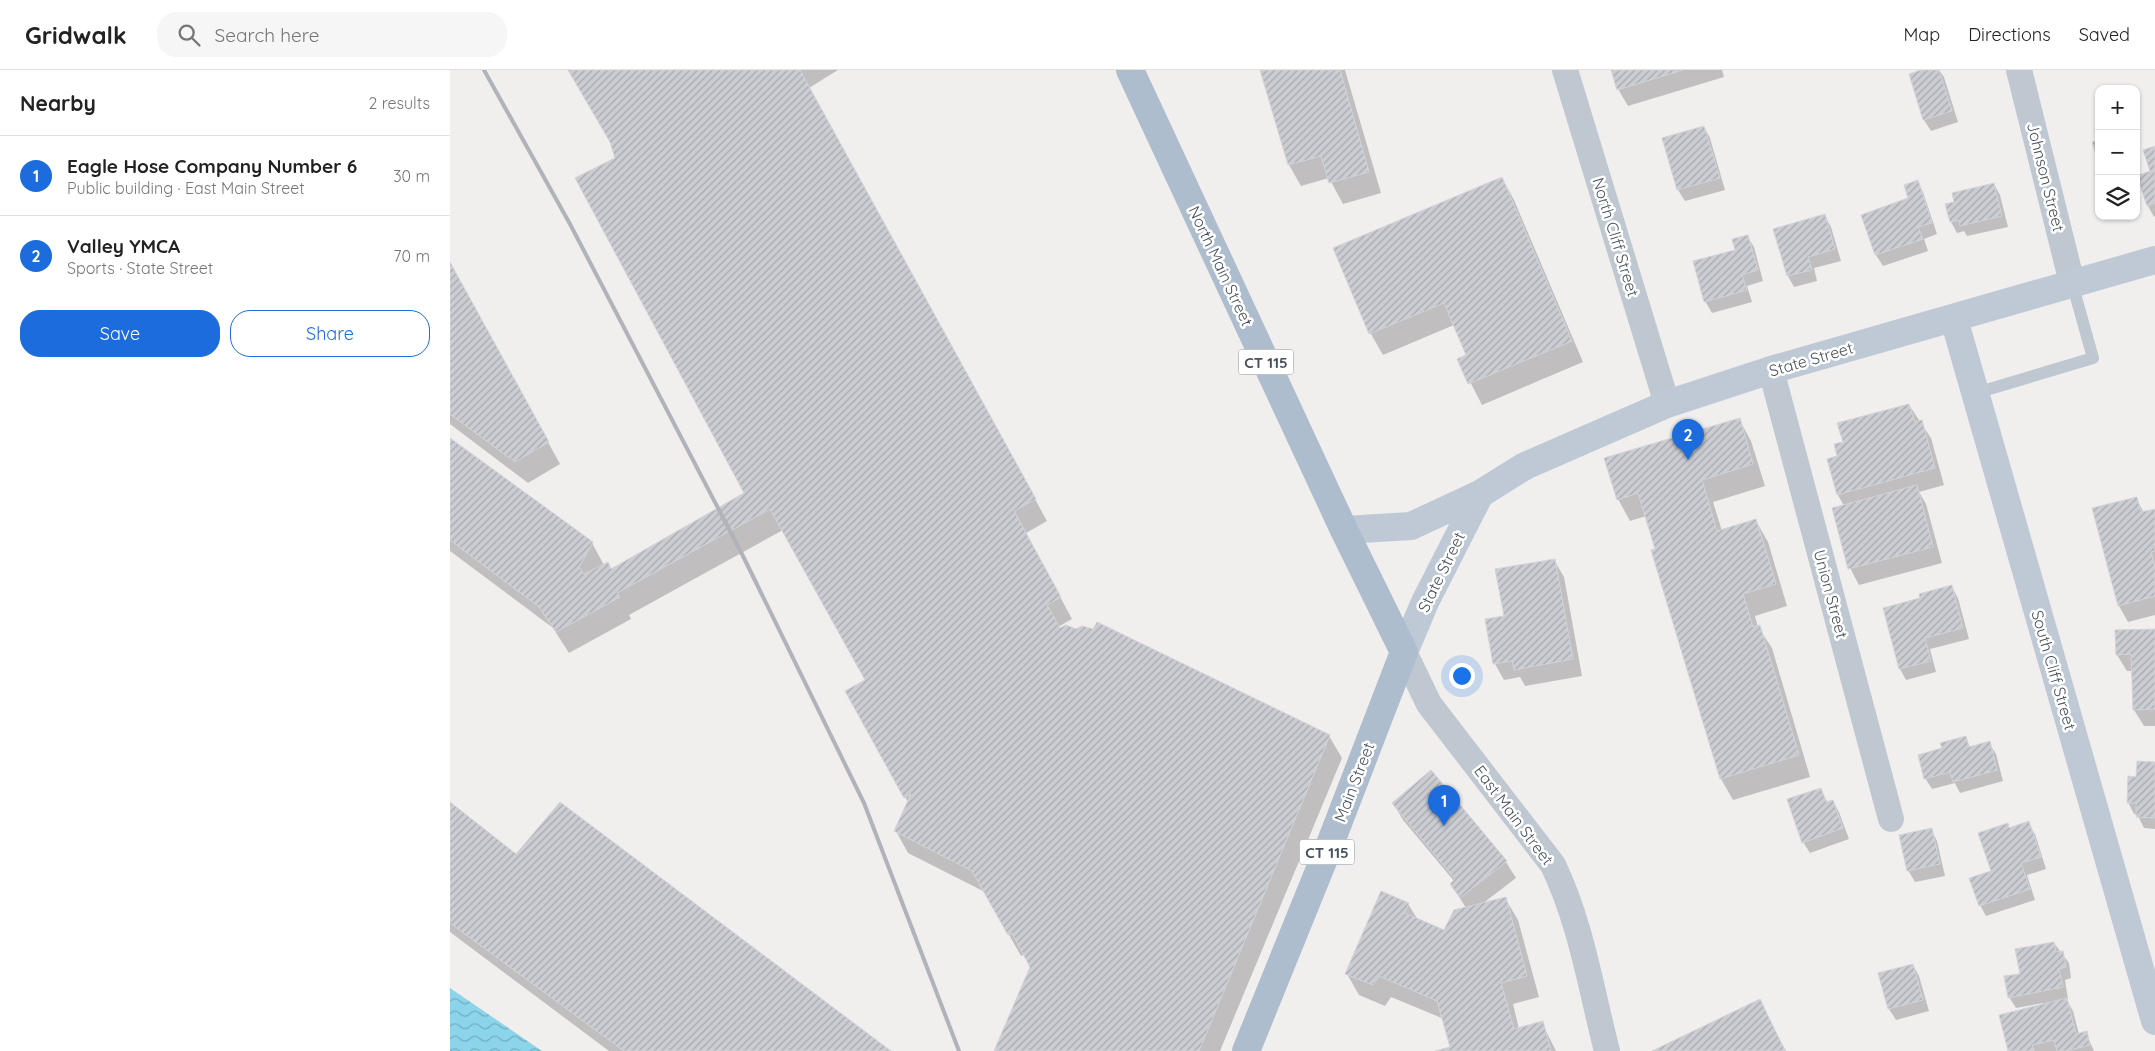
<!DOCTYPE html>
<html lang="en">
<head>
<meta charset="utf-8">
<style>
	body { margin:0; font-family:Quicksand,sans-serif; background:#f6f6f6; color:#222 }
	.controls { position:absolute; right:15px; top:15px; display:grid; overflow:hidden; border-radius:10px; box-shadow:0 1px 4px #0004 }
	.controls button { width:45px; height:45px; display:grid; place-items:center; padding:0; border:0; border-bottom:1px solid #e0e0e0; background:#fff; color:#222; font:25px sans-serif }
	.you { position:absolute; left:1011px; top:605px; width:18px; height:18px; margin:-12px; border:4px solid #fff; border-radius:50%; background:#1a73e8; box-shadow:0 0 0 8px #1a73e833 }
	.badge { display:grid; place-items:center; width:32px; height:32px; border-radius:50%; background:#1c6cdd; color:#fff; font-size:16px; font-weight:700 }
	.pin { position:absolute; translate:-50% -41px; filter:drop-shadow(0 1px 2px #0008) }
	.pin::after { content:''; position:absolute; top:26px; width:18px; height:15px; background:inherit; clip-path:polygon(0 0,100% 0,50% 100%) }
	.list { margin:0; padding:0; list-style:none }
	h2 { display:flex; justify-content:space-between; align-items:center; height:65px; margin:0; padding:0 20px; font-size:21px }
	h2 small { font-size:16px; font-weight:400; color:#767676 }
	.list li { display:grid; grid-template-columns:32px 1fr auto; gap:15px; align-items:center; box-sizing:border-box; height:80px; padding:0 20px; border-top:1px solid #e0e0e0 }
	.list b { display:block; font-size:19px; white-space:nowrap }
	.list p { margin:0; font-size:16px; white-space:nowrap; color:#767676 }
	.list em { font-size:16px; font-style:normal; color:#767676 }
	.actions { display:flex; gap:10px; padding:15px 20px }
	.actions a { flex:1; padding:11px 0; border:1px solid #1c6cdd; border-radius:20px; text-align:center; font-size:18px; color:#1c6cdd }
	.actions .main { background:#1c6cdd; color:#fff }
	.icon { flex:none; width:28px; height:28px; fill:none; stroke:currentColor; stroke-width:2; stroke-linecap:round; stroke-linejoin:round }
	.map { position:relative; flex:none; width:1705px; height:981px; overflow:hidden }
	header { display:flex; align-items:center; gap:30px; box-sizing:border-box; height:70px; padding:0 25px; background:#fff; border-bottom:1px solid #e0e0e0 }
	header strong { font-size:24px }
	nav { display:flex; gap:28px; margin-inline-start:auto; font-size:18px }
	.search { width:350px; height:45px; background:#f6f6f6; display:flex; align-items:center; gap:12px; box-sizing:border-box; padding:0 18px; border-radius:20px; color:#767676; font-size:19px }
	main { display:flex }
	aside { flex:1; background:#fff }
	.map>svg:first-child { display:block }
	.water { fill:url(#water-waves) }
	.shadow { fill:#0003 }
	.building { fill:url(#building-hatch); stroke:#d2d4da }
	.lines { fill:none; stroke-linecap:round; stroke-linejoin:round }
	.lane { stroke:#bfc8d0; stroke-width:12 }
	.street { stroke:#bfc8d0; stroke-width:26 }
	.secondary { stroke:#bfc9d5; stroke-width:28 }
	.primary { stroke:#aebdcd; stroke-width:28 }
	.rail { stroke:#b0b3b9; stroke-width:4 }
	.labels { text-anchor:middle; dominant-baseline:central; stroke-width:5; stroke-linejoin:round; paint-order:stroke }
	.shield { fill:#fff; stroke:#7e858c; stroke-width:1 }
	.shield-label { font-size:15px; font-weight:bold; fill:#47515b }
	.street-label { font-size:16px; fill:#47515b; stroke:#fff }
</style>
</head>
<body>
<header>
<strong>Gridwalk</strong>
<div class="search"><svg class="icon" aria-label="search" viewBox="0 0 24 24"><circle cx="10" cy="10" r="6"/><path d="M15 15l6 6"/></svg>Search here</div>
<nav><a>Map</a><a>Directions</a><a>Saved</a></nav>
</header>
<main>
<aside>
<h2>Nearby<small>2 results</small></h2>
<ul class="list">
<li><span class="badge">1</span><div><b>Eagle Hose Company Number 6</b><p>Public building · East Main Street</p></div><em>30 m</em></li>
<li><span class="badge">2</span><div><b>Valley YMCA</b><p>Sports · State Street</p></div><em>70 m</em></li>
</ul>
<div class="actions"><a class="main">Save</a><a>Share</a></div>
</aside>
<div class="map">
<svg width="1705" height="981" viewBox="0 0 1705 981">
	<defs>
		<pattern id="water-waves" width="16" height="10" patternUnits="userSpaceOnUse" patternTransform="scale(1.25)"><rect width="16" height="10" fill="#8bd4ea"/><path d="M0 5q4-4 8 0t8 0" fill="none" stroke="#73aec1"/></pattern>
		<pattern id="building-hatch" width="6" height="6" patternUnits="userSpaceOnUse" patternTransform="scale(1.25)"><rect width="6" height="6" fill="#cbcdd3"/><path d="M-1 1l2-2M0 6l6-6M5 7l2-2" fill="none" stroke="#a7a9ae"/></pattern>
	</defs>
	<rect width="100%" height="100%" fill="#f1eeee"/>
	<path class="water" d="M0 918 92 981H0Z"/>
	<path class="shadow" d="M119 0H388L359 18 597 451 576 463 622 549 608 557 610 560 879 666 892 688 770 981H545L581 897 575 884 571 886 535 822 458 783 446 761 458 732 396 621 417 610 333 460 179 545 181 549 119 583 103 558 0 481V370L142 473 154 495 161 501 295 423 161 72Z
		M811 0H895L931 123 893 134 879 108 851 116 839 95Z
		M1162 0H1272L1274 7 1178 36 1168 19Z
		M1475 0H1489L1494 7 1508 52 1481 61 1474 50 1460 5Z
		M1254 57 1260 68 1275 120 1235 131 1228 120 1214 69Z
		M1705 78V146L1704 147 1698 136 1692 116 1686 117V100L1688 107 1701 102Z
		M1052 108 1064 130 1133 292 1032 335 1009 290 1018 286 1004 255 933 285 921 264 885 179Z
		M1467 111 1473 122 1487 164 1474 169 1478 181 1433 196 1426 185 1412 145 1460 129Z
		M1544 114 1550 125 1558 157 1517 166 1514 161 1507 163 1501 152 1506 133Z
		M1375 146 1381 157 1391 191 1364 198 1367 211 1344 217 1338 206Z
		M1297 166 1304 177 1313 211 1297 216 1302 232 1262 243 1255 231Z
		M0 194 110 394 78 413 0 354Z
		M1459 335 1481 368 1494 415 1469 422 1476 434 1492 493 1409 515 1400 498 1394 436 1388 425 1389 387 1394 373Z
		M1289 349 1301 371 1315 416 1263 432 1272 461 1306 451 1318 472 1337 536 1305 546 1308 557 1322 578 1360 707 1283 730 1271 709 1196 446 1180 451 1168 429Z
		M1686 428 1694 443 1705 440V545L1678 552 1669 536Z
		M1104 490 1114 507 1132 606 1075 616 1070 607 1054 610 1045 594 1055 547Z
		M1502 517 1508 528 1519 569 1480 579 1486 602 1456 610 1450 599 1472 529Z
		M1705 560V656H1694L1684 640 1683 601H1677L1667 585Z
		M1515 668 1521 678 1539 673 1546 684 1553 711 1510 723 1505 713 1482 719 1475 708 1493 679Z
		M1705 693V759L1694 758 1687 744H1684L1678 732 1687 708Z
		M1370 719 1378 733 1383 731 1389 742 1399 769 1360 783 1353 772Z
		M943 733 1056 792 1066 808 1032 834 1055 828 1068 850 1089 927 1063 934 1069 959 1092 953 1106 981H990L1002 978 994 949 941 927 935 936 909 925 897 904 958 834 968 850 994 862 1016 838 1001 814 1004 811 953 750Z
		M0 734 66 786 439 981H159L0 862Z
		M1578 753 1585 764 1596 799 1577 805 1585 830 1536 846 1530 835 1559 759Z
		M1481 759 1487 771 1495 806 1465 812 1458 800Z
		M1604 873 1619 893 1621 908 1615 910 1618 929H1616L1623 941 1629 964 1636 963 1644 981H1559L1593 935V933L1566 938 1559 927 1571 905Z
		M1463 895 1469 906 1479 941 1446 950 1439 939Z
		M1309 931 1336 981H1205Z"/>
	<path class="building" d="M118 0H350L586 429 564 441 611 527 597 535 610 558 616 555 626 559 632 556 643 559 647 552 880 665 749 981H544L580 897 562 863 558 865 522 801 444 761 461 724 454 728 395 621 415 610 320 439 167 523 170 527 106 562 89 537 0 470V368L143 472 129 497 134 504 158 492 161 499 294 423 125 108 165 88 160 72Z
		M810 0H890L919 102 879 113 871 86 838 95Z
		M1161 0H1233L1167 20Z
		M1471 0H1489L1502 41 1473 50 1459 4Z
		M1254 56 1270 108 1227 120 1212 68Z
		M1649 70V95L1642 72Z
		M1705 76V133L1697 136 1687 106 1700 101 1693 80Z
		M1052 107 1122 271 1018 314 1007 289 1016 285 994 233 919 264 883 178Z
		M1468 110 1482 153 1468 157 1473 169 1425 185 1411 145 1458 128 1454 115Z
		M1544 113 1552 146 1510 156 1509 150 1500 152 1495 134 1504 132 1502 123Z
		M1375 144 1385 179 1358 187 1362 200 1337 206 1323 159Z
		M1298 165 1308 200 1292 205 1297 220 1254 232 1243 191 1285 180 1282 169Z
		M0 192 99 372 65 392 0 344Z
		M1459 334 1465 352 1472 350 1485 398 1387 425 1377 389 1387 386 1384 374 1393 372 1387 353Z
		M1290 348 1303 394 1252 410 1267 461 1306 449 1326 514 1293 524 1303 557 1310 555 1349 685 1270 709 1201 480 1205 479 1188 423 1167 430 1154 388Z
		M1467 415 1483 477 1398 499 1382 438Z
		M1687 427 1691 442 1705 439V481L1701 482 1705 498V526L1668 536 1642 438Z
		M1105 489 1123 589 1064 600 1062 591 1043 594 1035 549 1054 546 1045 499Z
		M1502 515 1513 558 1475 568 1481 591 1449 599 1433 538 1470 528 1469 524Z
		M1705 559V639L1683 640 1681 584 1666 585 1665 560Z
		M1516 666 1519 677 1540 671 1547 700 1503 712 1500 702 1474 709 1468 685 1492 678 1490 673Z
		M1687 691 1705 692V748L1686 747V733H1677L1678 706 1686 707Z
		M981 700 1057 791 1010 828 1000 814 1005 809 942 733Z
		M1371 718 1376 732 1383 730 1393 758 1352 773 1337 729Z
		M0 732 66 784 110 732 441 981H174L0 853Z
		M1579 751 1591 787 1571 793 1580 819 1529 836 1519 808 1541 801 1528 763 1558 753 1559 758Z
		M1482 758 1490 794 1457 801 1449 765Z
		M931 821 959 833 955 843 994 860 1004 840 1056 827 1077 906 1051 913 1064 959 1093 951 1101 981H985L1000 977 987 931 929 906 923 915 895 904Z
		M1604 872 1606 882 1613 881 1616 897 1609 899 1613 917 1558 928 1554 906 1570 904 1565 879Z
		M1463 894 1473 930 1438 939 1428 903Z
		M1617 928 1626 964 1637 961 1640 975 1616 981H1607L1604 970 1582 975 1584 981H1558L1549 945Z
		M1310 929 1335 981H1202Z"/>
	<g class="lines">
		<path class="lane" d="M1526 323 1643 288 1622 213"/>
		<path class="street" d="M1115 0 1217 334
			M1569 0 1622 213
			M1321 300 1441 749
			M954 582 979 634 1103 795C1131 853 1141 919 1157 981"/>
		<path class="secondary" d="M1504 249 1705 951
			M894 460 961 456 1030 424
			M954 582 975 532 1030 424 1075 396 1217 334 1321 300 1705 190"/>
		<path class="primary" d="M680 0 894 460 954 582 882 769 796 981"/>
		<path class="rail" d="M34 0 120 154 293 486 414 733 509 981"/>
	</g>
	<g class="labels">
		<g class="shield">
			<rect x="788.5" y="279.5" width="55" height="25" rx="4"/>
			<rect x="849.5" y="769.5" width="55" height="25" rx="4"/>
		</g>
		<g class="shield-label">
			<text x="816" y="292">CT 115</text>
			<text x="877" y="782">CT 115</text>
		</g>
		<g class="street-label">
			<text transform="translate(1596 107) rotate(76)">Johnson Street</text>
			<text transform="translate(1166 167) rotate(73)">North Cliff Street</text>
			<text transform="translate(771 196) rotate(65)">North Main Street</text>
			<text transform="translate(1361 289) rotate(-16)">State Street</text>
			<text transform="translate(991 502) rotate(-64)">State Street</text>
			<text transform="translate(1381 524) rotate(75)">Union Street</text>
			<text transform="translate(1604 600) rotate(74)">South Cliff Street</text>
			<text transform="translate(904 712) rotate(-69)">Main Street</text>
			<text transform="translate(1064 745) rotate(53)">East Main Street</text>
		</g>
	</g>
</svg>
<div class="controls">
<button>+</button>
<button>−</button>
<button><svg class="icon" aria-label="layers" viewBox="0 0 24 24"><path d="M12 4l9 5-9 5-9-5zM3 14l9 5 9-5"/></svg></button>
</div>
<div class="you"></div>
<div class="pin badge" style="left:994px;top:756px">1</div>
<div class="pin badge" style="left:1238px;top:390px">2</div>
</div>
</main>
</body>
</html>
